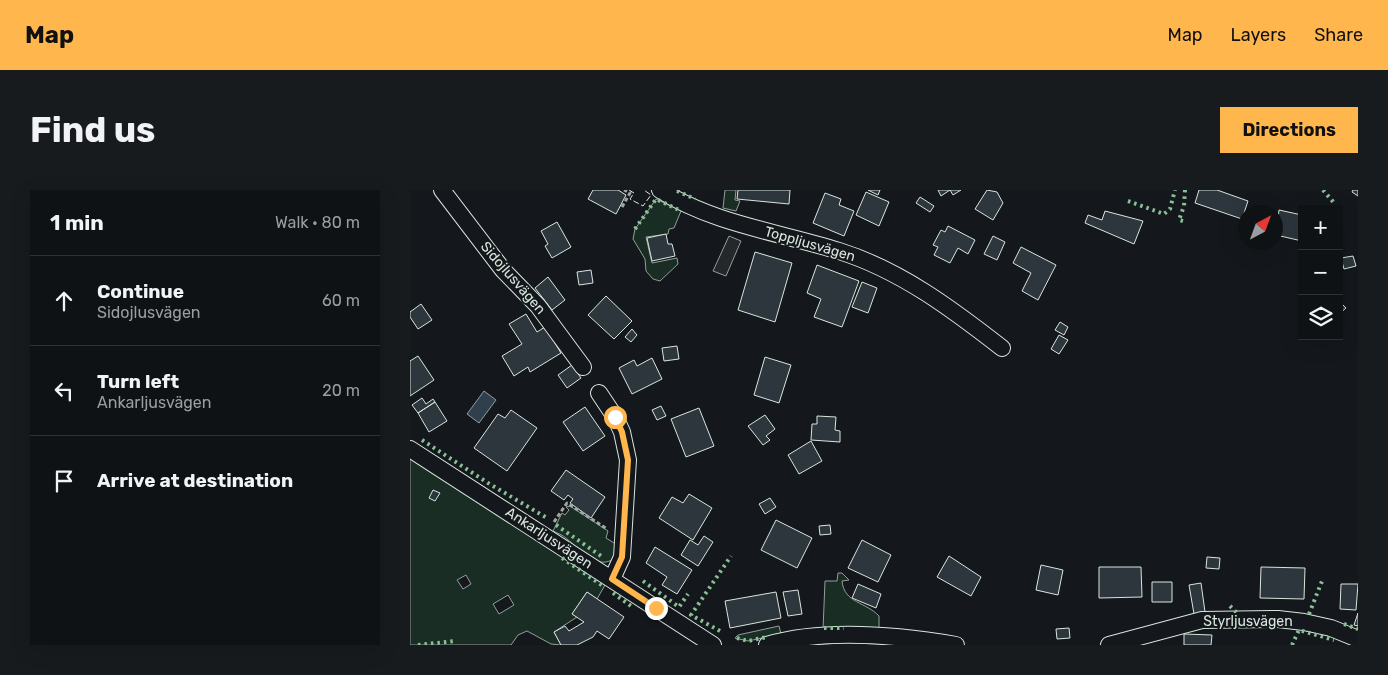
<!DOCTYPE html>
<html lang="en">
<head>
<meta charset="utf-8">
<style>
	body { margin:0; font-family:Rubik,sans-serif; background:#181b1e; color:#f1f3f6 }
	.controls { position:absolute; right:15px; top:15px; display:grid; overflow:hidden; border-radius:0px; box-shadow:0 5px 20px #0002 }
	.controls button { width:45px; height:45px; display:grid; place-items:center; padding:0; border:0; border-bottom:1px solid #2f3234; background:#0f1215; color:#f1f3f6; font:25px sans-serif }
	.compass { position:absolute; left:828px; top:15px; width:45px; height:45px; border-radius:50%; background:#0f1215; box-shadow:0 5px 20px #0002; rotate:41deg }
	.stop { position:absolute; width:15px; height:15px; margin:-11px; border:4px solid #ffb74d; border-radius:50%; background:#fff }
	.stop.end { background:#ffb74d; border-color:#fff; box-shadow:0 1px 5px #0008 }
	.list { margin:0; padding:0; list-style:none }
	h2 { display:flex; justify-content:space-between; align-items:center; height:65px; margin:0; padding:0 20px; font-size:21px }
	h2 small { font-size:16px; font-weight:400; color:#9b9ea0 }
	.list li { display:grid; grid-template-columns:32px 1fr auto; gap:15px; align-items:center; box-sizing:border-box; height:90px; padding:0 20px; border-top:1px solid #2f3234 }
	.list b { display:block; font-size:19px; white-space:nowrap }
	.list p { margin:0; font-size:16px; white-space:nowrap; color:#9b9ea0 }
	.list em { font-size:16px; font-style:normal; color:#9b9ea0 }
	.icon { flex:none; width:28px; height:28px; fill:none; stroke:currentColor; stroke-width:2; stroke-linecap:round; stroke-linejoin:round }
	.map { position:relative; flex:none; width:948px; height:455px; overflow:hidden; border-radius:0px }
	header { display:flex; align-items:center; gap:30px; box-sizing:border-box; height:70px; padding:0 25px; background:#ffb74d; color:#111 }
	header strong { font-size:24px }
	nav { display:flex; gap:28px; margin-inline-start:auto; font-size:18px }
	.intro { display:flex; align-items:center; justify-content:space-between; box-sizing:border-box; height:120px; padding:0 30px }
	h1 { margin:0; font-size:35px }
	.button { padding:12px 22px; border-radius:0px; background:#ffb74d; color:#111; font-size:18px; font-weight:700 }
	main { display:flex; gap:30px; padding:0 30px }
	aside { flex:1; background:#0f1215; border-radius:0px; box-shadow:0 5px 20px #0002 }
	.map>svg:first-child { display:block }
	.green { fill:#1a2d24; stroke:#939e99; fill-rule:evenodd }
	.parking { fill:#24282b; stroke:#939e99 }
	.water { fill:#2f3f4d; stroke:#939e99 }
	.building { fill:#2c363c; stroke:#d8e6dc }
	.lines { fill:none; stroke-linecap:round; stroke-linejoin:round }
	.minor-casing { stroke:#d8e6dc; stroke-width:18 }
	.path { stroke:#9da8a2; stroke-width:3; stroke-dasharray:4 2.5; stroke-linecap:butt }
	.minor { stroke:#14181c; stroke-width:16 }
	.hedge { stroke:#8ac095; stroke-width:4; stroke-dasharray:2.5 4; stroke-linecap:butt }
	.fence { stroke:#d8e6dc; stroke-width:1; stroke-dasharray:6 2.5; stroke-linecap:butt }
	.route { stroke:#ffb74d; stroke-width:6 }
	.labels { text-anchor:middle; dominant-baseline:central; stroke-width:4; stroke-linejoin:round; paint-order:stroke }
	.street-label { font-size:14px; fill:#d8e6dc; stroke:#14181c }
</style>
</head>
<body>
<header>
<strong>Map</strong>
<nav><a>Map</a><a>Layers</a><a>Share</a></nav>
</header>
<div class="intro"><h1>Find us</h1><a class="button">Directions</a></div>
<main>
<aside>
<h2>1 min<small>Walk · 80 m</small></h2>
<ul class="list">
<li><svg class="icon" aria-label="ahead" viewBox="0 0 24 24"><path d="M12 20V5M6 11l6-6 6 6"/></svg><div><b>Continue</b><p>Sidojlusvägen</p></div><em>60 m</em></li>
<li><svg class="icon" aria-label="left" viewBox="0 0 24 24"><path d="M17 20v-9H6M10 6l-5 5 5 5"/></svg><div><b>Turn left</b><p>Ankarljusvägen</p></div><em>20 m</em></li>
<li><svg class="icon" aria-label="arrive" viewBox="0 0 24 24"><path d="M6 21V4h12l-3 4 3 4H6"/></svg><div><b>Arrive at destination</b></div></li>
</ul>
</aside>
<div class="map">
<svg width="948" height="455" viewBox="0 0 948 455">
	<rect width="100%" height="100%" fill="#14181c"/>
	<path class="green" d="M315 0H326L325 10 330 11 326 21 313 18Z
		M246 9 271 21 264 38 259 39 258 44 236 47 242 73 267 68 268 74 250 91 243 89 236 81 235 69 223 49 225 39Z
		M0 267 195 395 187 409 177 402 162 424 167 427 144 442 151 455 141 454 117 441 108 445 101 455H0ZM56 385 61 394 53 399 47 390ZM98 405 104 415 89 424 83 414Z
		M160 316 198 341 196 348 209 356 202 370C184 379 169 358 157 349 153 345 147 343 143 341L152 323 155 325 159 320 156 317Z
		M428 383H432L439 390 432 391C434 413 456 412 469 426V441L413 440 415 391H427Z
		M369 436 371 444 338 451 325 448 328 445Z"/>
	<path class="parking" d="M319 46 331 51 316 86 303 81Z"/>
	<path class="water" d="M74 201 86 210 69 233 57 224Z"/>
	<path class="building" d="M183 0H208L216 5 206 24 178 9Z
		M328 0H380L379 14 327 9Z
		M458 0H470L468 5Z
		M528 0H551L543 5 540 0 531 6Z
		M577 0 587 2 593 13 583 30 565 19Z
		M789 0H807L838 11 832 29 785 13Z
		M943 0H948V6L942 2Z
		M456 2 479 12 469 36 446 25Z
		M415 3 431 9 429 15 444 21 434 46 403 33Z
		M510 7 524 16 520 22 506 13Z
		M869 20 892 25V51L866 45Z
		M695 21 733 31 724 54 675 33 678 25 692 30Z
		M147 32 161 57 142 68 135 56 138 54 131 41Z
		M538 36 565 50 558 64 548 58 540 73 524 65 528 57 523 55 531 40 535 42Z
		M256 44 258 54H262L265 66 242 71 237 48Z
		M583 46 595 52 587 70 574 64Z
		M611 57 646 75 628 110 612 101 621 83 603 73Z
		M345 62 382 73 365 132 328 120Z
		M943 66 946 76 934 79 931 68Z
		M407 75 449 91 432 137 404 127 411 109 397 103Z
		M181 80 183 93 169 95 167 82Z
		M138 87 155 110 142 120 125 98Z
		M452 92 467 98 458 123 442 117Z
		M196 106 222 131 204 149 178 125Z
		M929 111 936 118 929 124Z
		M11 114 22 130 8 139 0 127V122Z
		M116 124 127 142 135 137 151 163 120 182 118 177 104 186 92 166 112 154 99 134Z
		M650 132 658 137 654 145 645 140Z
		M222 139 227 145 221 152 215 147Z
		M649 145 658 150 649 164 641 159Z
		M267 156 269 169 254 171 252 158Z
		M8 166 24 190 0 206V171Z
		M355 167 381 175 369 213 344 205Z
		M242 168 252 189 222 204 209 178 224 170 227 176Z
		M162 175 171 188 157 198 148 185Z
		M12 208 16 214 23 209 25 212 8 223 2 215Z
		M25 212 37 231 19 242 8 223Z
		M251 216 256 226 247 230 242 220Z
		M175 217 195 246 173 261 153 232Z
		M289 218 304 256 276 267 261 229Z
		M101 220 127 238 97 281 64 258 88 224 95 228Z
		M355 225 365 239 356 246 360 250 353 255 338 236Z
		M407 226 426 227 425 240 430 241V252L401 250 402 234H407Z
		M401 251 412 271 389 284 378 265Z
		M156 280 195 307 181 328 160 313 163 309 158 305 154 310 141 301Z
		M23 300 30 303 25 311 19 308Z
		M279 304 302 318 283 350 249 328 262 307 273 313Z
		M360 308 366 317 355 324 349 314Z
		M366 330 402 348 387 378 351 360Z
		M420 335 421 344 410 345 409 336Z
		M294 346 303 352 288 376 271 365 280 350 288 355Z
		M452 350 481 365 468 392 438 378Z
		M245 357 282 380 267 404 252 395 257 387 236 373Z
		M539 366 571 387 561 406 527 387Z
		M797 367 810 368 809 379 796 378Z
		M631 375 653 380 648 405 626 400Z
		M689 377H731L732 407 689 408Z
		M851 377 895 378 894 409 850 408Z
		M742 392H762V412H742Z
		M791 393 795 422 784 424 779 395Z
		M448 394 471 404 466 418 442 408Z
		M931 394H948L946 420 930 419Z
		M388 400 392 424 378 426 373 402Z
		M177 402 214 427 199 449 187 441 183 447 167 455H151L144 442 155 436 159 441 174 432 162 424Z
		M366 402 371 428 320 438 315 411Z
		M948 423V436L944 435Z
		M659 438 660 448 647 449 646 439Z
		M774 444 802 445 801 455H774Z"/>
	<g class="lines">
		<g class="minor-casing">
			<path id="minor" d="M32 0 93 80 128 116 173 177
				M250 0C304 34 369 42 429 61 490 80 542 119 592 158
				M189 203 205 227 212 242 218 270 212 367 202 389
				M0 259 303 455
				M357 455C415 438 487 445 546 455
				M699 455 792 430 868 429 894 432 921 438 948 449"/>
		</g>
		<path class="path" d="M212 17 220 3 214 0
			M144 332 157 313 197 339"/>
		<use href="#minor" class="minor"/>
		<path class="hedge" d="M775 0 774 16 769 30 776 32
			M913 0 925 14
			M267 1 285 9
			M718 11 754 24 760 19 765 0
			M225 39 246 9 271 21
			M12 250 78 293 137 328
			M146 335 194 368
			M152 368 193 396
			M233 391 269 417 278 404
			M203 403 221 416
			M820 416 827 423
			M899 424 912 391
			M934 434 948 439
			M414 438H434
			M310 441 281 425 321 366
			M327 448 338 451 357 447
			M8 455 45 451
			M882 455 889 440 924 450"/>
		<path class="fence" d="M219 0 224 3 220 9 233 16 241 5 234 0"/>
	</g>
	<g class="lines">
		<path class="route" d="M205 227 212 242 218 270 212 367 202 389 246 418"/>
	</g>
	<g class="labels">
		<g class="street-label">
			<text transform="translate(400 54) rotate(16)">Toppljusvägen</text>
			<text transform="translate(103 88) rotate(49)">Sidojlusvägen</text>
			<text transform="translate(139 348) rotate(33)">Ankarljusvägen</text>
			<text x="838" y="431">Styrljusvägen</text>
		</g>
	</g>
</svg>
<div class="controls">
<button>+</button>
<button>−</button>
<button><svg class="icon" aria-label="layers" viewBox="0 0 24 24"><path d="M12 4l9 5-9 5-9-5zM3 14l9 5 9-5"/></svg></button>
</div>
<svg class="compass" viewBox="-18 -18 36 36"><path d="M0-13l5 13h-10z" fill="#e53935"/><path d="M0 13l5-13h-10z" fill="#9b9ea0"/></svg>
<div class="stop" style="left:205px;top:227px"></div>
<div class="stop end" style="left:246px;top:418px"></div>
</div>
</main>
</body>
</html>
